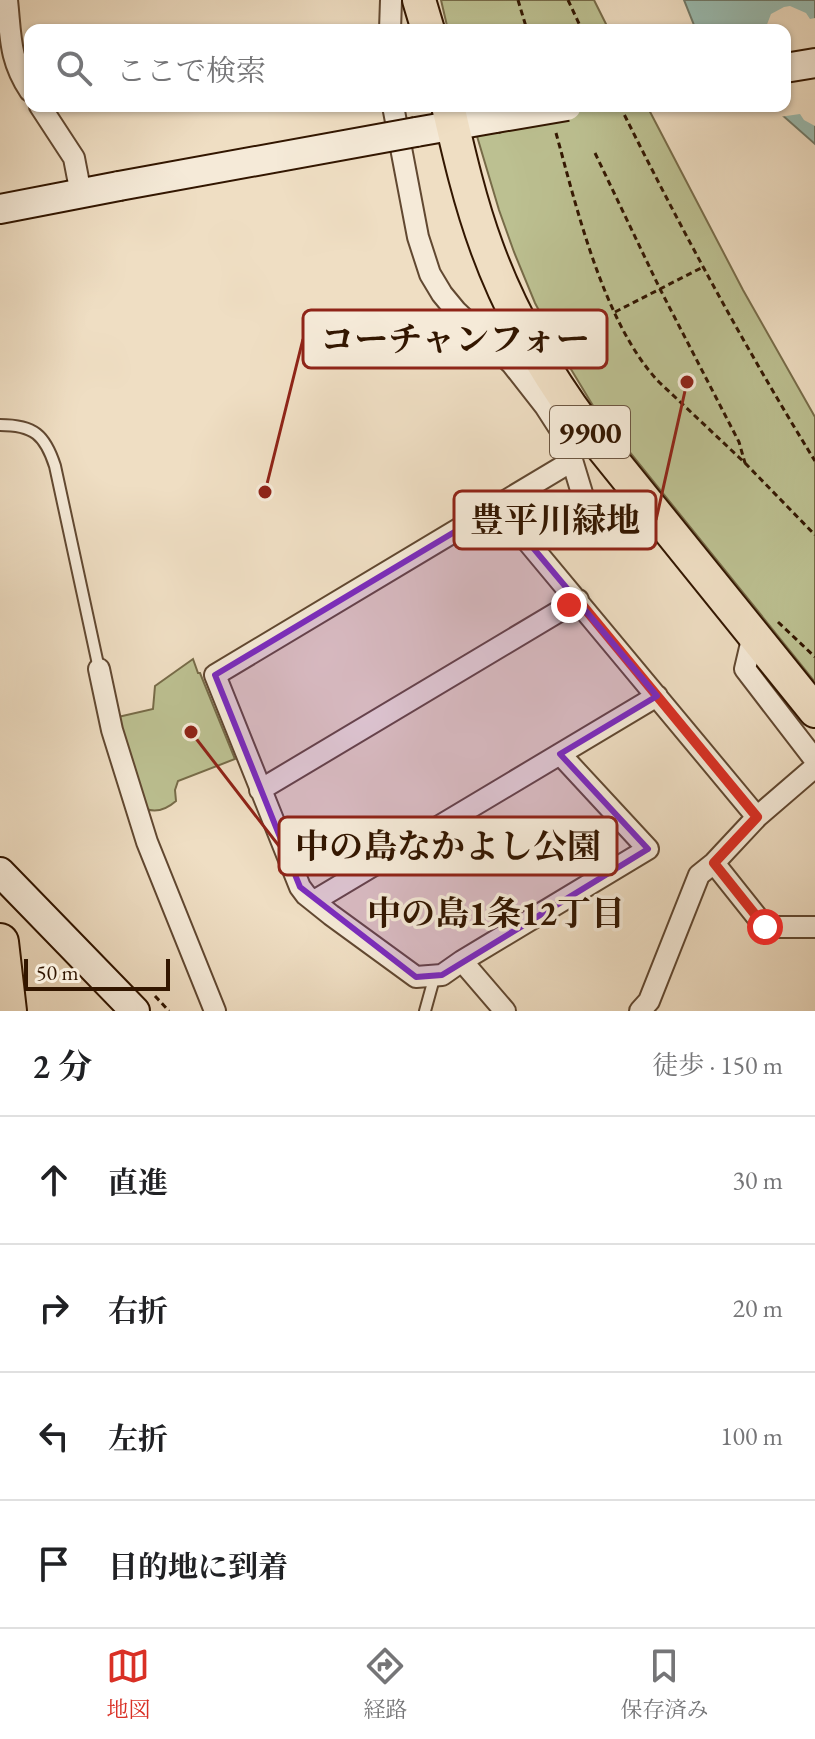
<!DOCTYPE html>
<html lang="ja">
<head>
<meta charset="utf-8">
<style>
	body { margin:0; font-family:"EB Garamond","Noto Serif JP",serif; background:#f2f2f2; color:#202124 }
	.scale { position:absolute; left:24px; bottom:20px; width:146px; box-sizing:border-box; padding-left:8px; border:4px solid #321600; border-top:0; font-size:22px; line-height:28px; white-space:nowrap; color:#321600; -webkit-text-stroke:6px #f5ead8; paint-order:stroke }
	.stop { position:absolute; width:24px; height:24px; margin:-18px; border:6px solid #d93025; border-radius:50%; background:#fff }
	.stop.end { background:#d93025; border-color:#fff; box-shadow:0 2px 8px #0008 }
	.list { margin:0; padding:0; list-style:none }
	h2 { display:flex; justify-content:space-between; align-items:center; height:104px; margin:0; padding:0 32px; font-size:34px }
	h2 small { font-size:26px; font-weight:400; color:#757577 }
	.list li { display:grid; grid-template-columns:52px 1fr auto; gap:24px; align-items:center; box-sizing:border-box; height:128px; padding:0 32px; border-top:2px solid #e0e0e0 }
	.list b { display:block; font-size:30px; white-space:nowrap }
	.list em { font-size:26px; font-style:normal; color:#757577 }
	.icon { flex:none; width:44px; height:44px; fill:none; stroke:currentColor; stroke-width:2; stroke-linecap:round; stroke-linejoin:round }
	.map { position:relative; flex:none; width:815px; height:1011px; overflow:hidden }
	.search { position:absolute; background:#fff; box-shadow:0 2px 6px #0004; left:24px; right:24px; top:24px; height:88px; display:flex; align-items:center; gap:20px; box-sizing:border-box; padding:0 28px; border-radius:16px; color:#757577; font-size:30px }
	.sheet { height:616px; background:#fff }
	nav { display:flex; justify-content:space-around; align-items:center; box-sizing:border-box; height:112px; border-top:2px solid #e0e0e0; background:#fff; font-size:22px; color:#757577 }
	nav a { display:grid; justify-items:center; gap:4px }
	nav .on { color:#d93025 }
	.map>svg:first-child { display:block }
	.green { fill:#bcc091; stroke:#776b48; stroke-width:2 }
	.water { fill:#9abcb1; stroke:#707a6a; stroke-width:2 }
	.pier { fill:#efdec3 }
	.lines { fill:none; stroke-linecap:round; stroke-linejoin:round }
	.lane-casing { stroke:#614831; stroke-width:14 }
	.street-casing { stroke:#614831; stroke-width:24 }
	.secondary-casing { stroke:#321600; stroke-width:32 }
	.primary-casing { stroke:#321600; stroke-width:36 }
	.highway-casing { stroke:#321600; stroke-width:40 }
	.path { stroke:#321600; stroke-width:3; stroke-dasharray:6 4; stroke-linecap:butt }
	.lane { stroke:#f5ead8; stroke-width:10 }
	.street { stroke:#f5ead8; stroke-width:20 }
	.secondary { stroke:#f5ead8; stroke-width:28 }
	.primary { stroke:#efdec3; stroke-width:32 }
	.highway { stroke:#efdec3; stroke-width:36 }
	.secondary-bridge-casing { stroke:#321600; stroke-width:32; stroke-linecap:butt }
	.secondary-bridge { stroke:#f5ead8; stroke-width:28 }
	.route { stroke:#d93025; stroke-width:10 }
	.marked { fill:#7b2cbf; fill-opacity:0.2; stroke:#7b2cbf; stroke-width:6; stroke-linejoin:round }
	.labels { text-anchor:middle; dominant-baseline:central; stroke-width:7; stroke-linejoin:round; paint-order:stroke }
	.shield { fill:#f5ead8; stroke:#6c5641; stroke-width:2 }
	.shield-label { font-size:30px; font-weight:bold; fill:#321600 }
	.neighbourhood-label { font-size:34px; font-weight:bold; fill:#321600; stroke:#f5ead8 }
	.leader { fill:none; stroke:#8f2418; stroke-width:3 }
	.callout-dot { fill:#8f2418; stroke:#f5ead8; stroke-width:3 }
	.callout { fill:#f5ead8; stroke:#8f2418; stroke-width:3 }
	.callout-label { font-size:34px; text-anchor:middle; font-weight:bold; fill:#321600 }
</style>
</head>
<body>
<div class="map">
<svg width="815" height="1011" viewBox="0 0 815 1011">
	<rect width="100%" height="100%" fill="#efdec3"/>
	<filter id="stains"><feTurbulence type="fractalNoise" baseFrequency=".0025" numOctaves="4"/><feColorMatrix values="0 0 0 0 .2 0 0 0 0 .09 0 0 0 0 .02 0 0 0 .5 -.17"/></filter>
	<radialGradient id="worn" r=".72"><stop offset=".6" stop-color="#630" stop-opacity="0"/><stop offset="1" stop-color="#630" stop-opacity=".3"/></radialGradient>
	<path class="green" d="M441 0H594L609 30H448Z
		M468 106H647L743 290 815 417V682L595 409 563 356 535 303 514 252 499 210Z
		M193 659 198 673H200L235 759 178 781 175 790 176 801C168 808 157 813 146 809L118 717 153 709 155 686Z"/>
	<path class="water" d="M684 0H815V144L772 106H785V30H696Z"/>
	<path class="pier" d="M790 6 806 13 810 19 815 18V126L804 120 800 114 779 117 768 107 785 106V30H748L766 27 771 14 784 7Z"/>
	<g class="lines">
		<g class="lane-casing">
			<path id="lane" d="M0 425C34 425 45 435 55 466L99 669
				M425 1011 435 975"/>
		</g>
		<g class="street-casing">
			<path id="street" d="M7 0C11 37 9 59 30 91
				M390 30 391 0
				M40 106 74 158 81 194
				M393 106 418 237 430 274 442 294 456 311 512 364 545 406 565 437 585 503 603 533 646 504
				M498 506 757 817
				M753 635 745 669 815 760
				M99 669 112 730 147 842 215 1011
				M560 754 648 849 462 961 442 975 416 977 331 915 306 895 300 887 215 675 572 461
				M260 790 578 600
				M714 863 765 927H815
				M314 901 657 696
				M462 961 505 1011
				M640 1011 649 1001 699 875 714 863 757 817 815 767"/>
		</g>
		<g class="secondary-casing">
			<path id="secondary" d="M785 68 815 63
				M416 132 496 118
				M0 209 119 186
				M0 872 135 1011"/>
		</g>
		<g class="primary-casing">
			<path id="primary" d="M419 0 428 30
				M448 106C459 154 470 202 487 248 510 311 545 372 585 426L815 711"/>
		</g>
		<g class="highway-casing">
			<path id="highway" d="M0 942 8 1011"/>
		</g>
		<path class="path" d="M518 0 527 30
			M568 0 582 30
			M488 30 497 28
			M620 106C680 227 744 346 815 461
			M556 133C577 209 604 324 659 382L745 463 815 535
			M595 153 660 289 739 442 745 463
			M615 312 703 267
			M778 622 815 657
			M155 996 169 1011"/>
		<use href="#lane" class="lane"/>
		<use href="#street" class="street"/>
		<use href="#secondary" class="secondary"/>
		<use href="#primary" class="primary"/>
		<use href="#highway" class="highway"/>
		<g class="secondary-bridge-casing">
			<path id="secondary-bridge" d="M496 118 567 106
				M119 186 416 132"/>
		</g>
		<use href="#secondary-bridge" class="secondary-bridge"/>
	</g>
	<g class="lines">
		<path class="route" d="M569 605 578 600 757 817 714 863 765 927"/>
	</g>
	<path class="marked" d="M498 506 657 696 560 754 648 849 442 975 416 977 300 887 215 675Z"/>
	<g class="labels">
		<rect class="shield" x="550" y="406" width="80" height="52" rx="6"/>
		<g class="shield-label">
			<text x="590" y="432">9900</text>
		</g>
		<g class="neighbourhood-label">
			<text x="496" y="913">中の島1条12丁目</text>
		</g>
	</g>
	<path class="leader" d="M265 492L303 339M687 382L656 520M191 732L279 846"/>
	<g class="callout-dot">
		<circle cx="265" cy="492" r="8"/>
		<circle cx="687" cy="382" r="8"/>
		<circle cx="191" cy="732" r="8"/>
	</g>
	<g class="callout">
		<rect x="303" y="310" width="304" height="58" rx="8"/>
		<rect x="454" y="491" width="202" height="58" rx="8"/>
		<rect x="279" y="817" width="338" height="58" rx="8"/>
	</g>
	<g class="callout-label">
		<text x="455" y="351">コーチャンフォー</text>
		<text x="555" y="532">豊平川緑地</text>
		<text x="448" y="858">中の島なかよし公園</text>
	</g>
	<rect width="100%" height="100%" filter="url(#stains)"/>
	<rect width="100%" height="100%" fill="url(#worn)"/>
</svg>
<div class="scale">50 m</div>
<div class="stop" style="left:765px;top:927px"></div>
<div class="stop end" style="left:569px;top:605px"></div>
<div class="search"><svg class="icon" aria-label="search" viewBox="0 0 24 24"><circle cx="10" cy="10" r="6"/><path d="M15 15l6 6"/></svg>ここで検索</div>
</div>
<section class="sheet">
<h2>2 分<small>徒歩 · 150 m</small></h2>
<ul class="list">
<li><svg class="icon" aria-label="ahead" viewBox="0 0 24 24"><path d="M12 20V5M6 11l6-6 6 6"/></svg><div><b>直進</b></div><em>30 m</em></li>
<li><svg class="icon" aria-label="right" viewBox="0 0 24 24"><path d="M7 20v-9h11M14 6l5 5-5 5"/></svg><div><b>右折</b></div><em>20 m</em></li>
<li><svg class="icon" aria-label="left" viewBox="0 0 24 24"><path d="M17 20v-9H6M10 6l-5 5 5 5"/></svg><div><b>左折</b></div><em>100 m</em></li>
<li><svg class="icon" aria-label="arrive" viewBox="0 0 24 24"><path d="M6 21V4h12l-3 4 3 4H6"/></svg><div><b>目的地に到着</b></div></li>
</ul>
</section>
<nav>
<a class="on"><svg class="icon" aria-label="map" viewBox="0 0 24 24"><path d="M3 6l6-2 6 2 6-2v14l-6 2-6-2-6 2zM9 4v14M15 6v14"/></svg>地図</a>
<a><svg class="icon" aria-label="directions" viewBox="0 0 24 24"><path d="M12 3l9 9-9 9-9-9zM9 14v-3h6M13 9l2 2-2 2"/></svg>経路</a>
<a><svg class="icon" aria-label="saved" viewBox="0 0 24 24"><path d="M7 4h10v16l-5-4-5 4z"/></svg>保存済み</a>
</nav>
</body>
</html>
